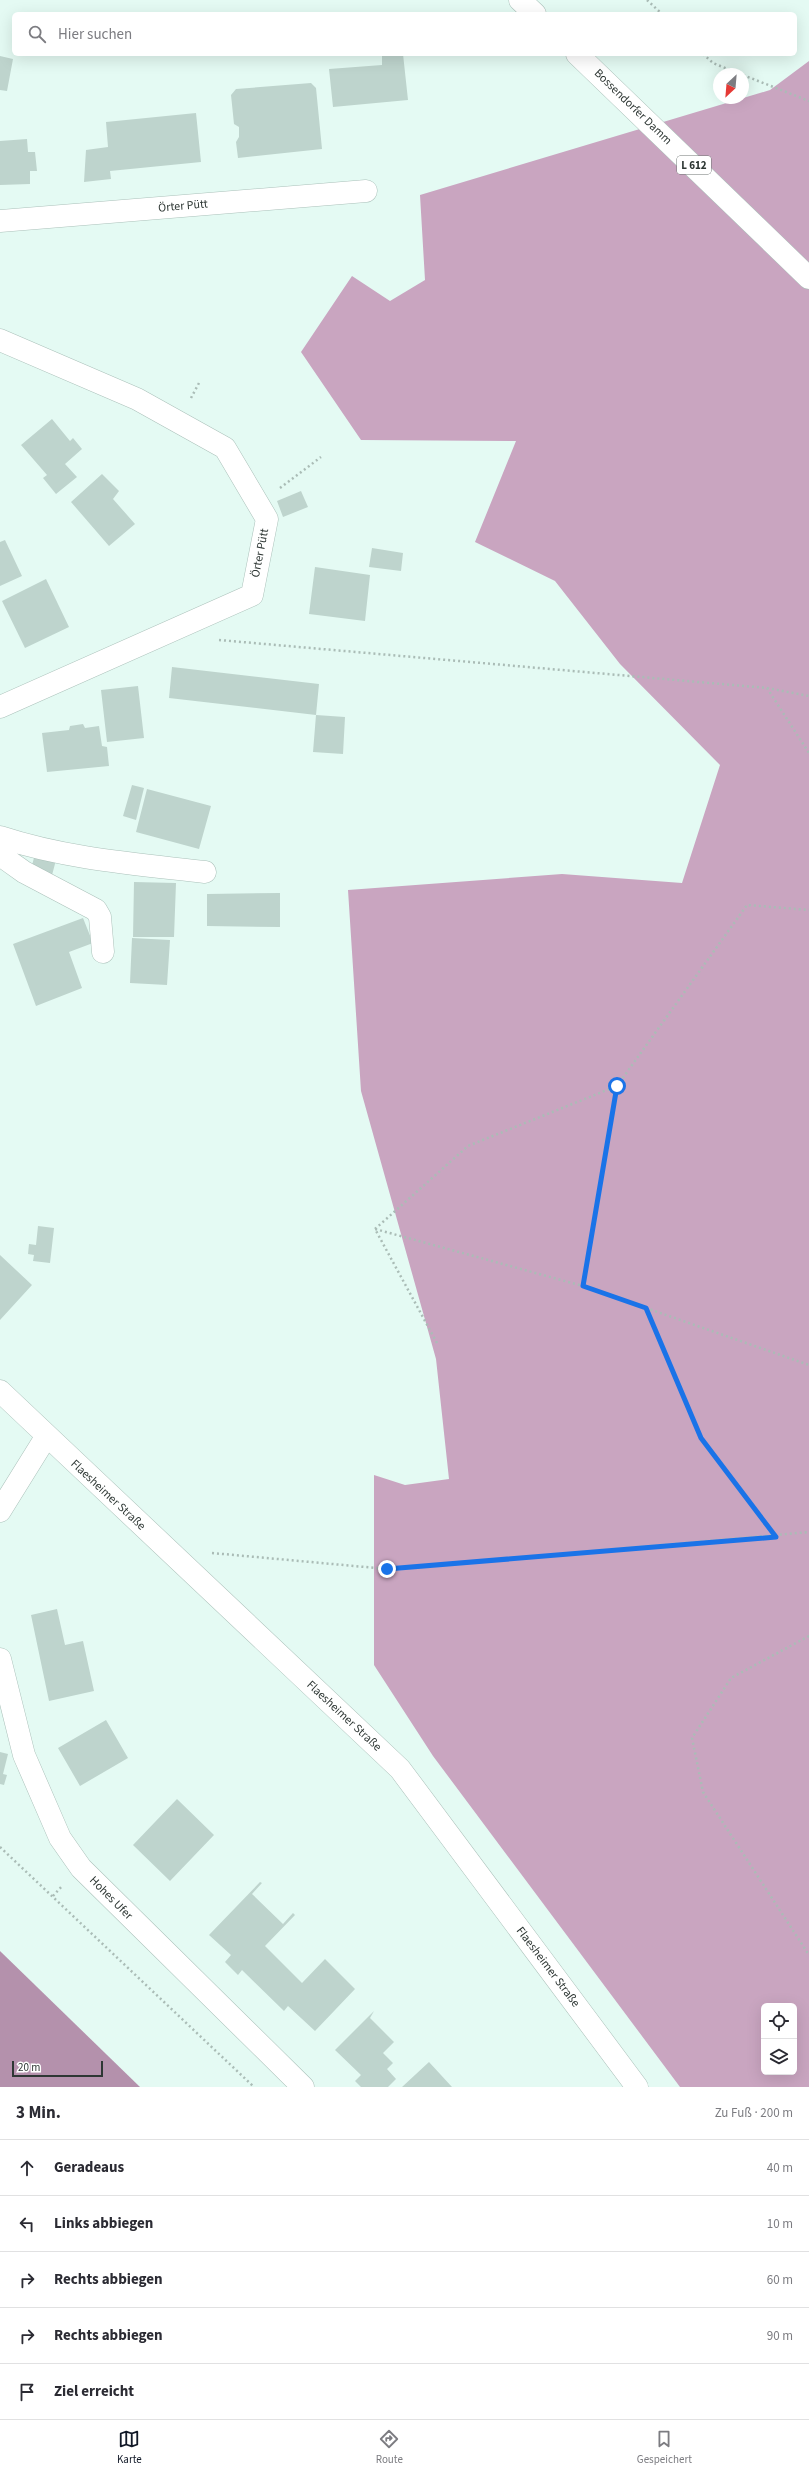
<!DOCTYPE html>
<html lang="de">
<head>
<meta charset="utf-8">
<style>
	body { margin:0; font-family:"Source Sans 3",sans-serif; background:#f2f2f3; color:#2b2b33 }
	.controls { position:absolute; right:12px; bottom:12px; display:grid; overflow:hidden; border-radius:6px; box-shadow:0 4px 16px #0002 }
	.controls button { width:36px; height:36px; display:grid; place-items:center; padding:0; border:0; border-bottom:1px solid #e1e1e2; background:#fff; color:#2b2b33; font:20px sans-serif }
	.compass { position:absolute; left:713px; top:68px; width:36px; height:36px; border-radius:50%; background:#fff; box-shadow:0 4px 16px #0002; rotate:206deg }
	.scale { position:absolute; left:12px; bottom:10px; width:91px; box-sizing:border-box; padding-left:4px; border:2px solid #2e3734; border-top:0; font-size:11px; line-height:14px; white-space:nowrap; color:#2e3734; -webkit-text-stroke:3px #fff; paint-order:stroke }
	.stop { position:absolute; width:12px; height:12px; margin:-9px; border:3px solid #1a73e8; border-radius:50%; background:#fff }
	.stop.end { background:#1a73e8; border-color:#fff; box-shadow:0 1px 4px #0008 }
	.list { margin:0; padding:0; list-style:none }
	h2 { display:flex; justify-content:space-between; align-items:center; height:52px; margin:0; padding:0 16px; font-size:17px }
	h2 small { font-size:13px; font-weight:400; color:#7c7c81 }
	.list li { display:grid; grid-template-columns:26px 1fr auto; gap:12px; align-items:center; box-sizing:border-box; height:56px; padding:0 16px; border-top:1px solid #e1e1e2 }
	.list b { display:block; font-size:15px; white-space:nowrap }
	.list em { font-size:13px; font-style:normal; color:#7c7c81 }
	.icon { flex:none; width:22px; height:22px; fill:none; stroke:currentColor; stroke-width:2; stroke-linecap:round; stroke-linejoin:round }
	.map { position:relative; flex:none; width:809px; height:2087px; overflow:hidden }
	.search { position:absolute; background:#fff; box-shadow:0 4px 16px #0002; left:12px; right:12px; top:12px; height:44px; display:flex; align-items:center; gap:10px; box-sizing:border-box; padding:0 14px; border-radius:6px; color:#7c7c81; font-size:15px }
	.sheet { height:332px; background:#fff }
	nav { display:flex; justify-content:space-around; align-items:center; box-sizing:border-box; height:56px; border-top:1px solid #e1e1e2; background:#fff; font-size:11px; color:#7c7c81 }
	nav a { display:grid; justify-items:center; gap:2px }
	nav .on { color:#111827 }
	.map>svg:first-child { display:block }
	.forest { fill:#c9a5c0; fill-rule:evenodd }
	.water { fill:#b491ac }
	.building { fill:#bed4cd }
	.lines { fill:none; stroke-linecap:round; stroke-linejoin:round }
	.minor-casing { stroke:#abc1ba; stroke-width:23 }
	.highway-casing { stroke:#abc1ba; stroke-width:23 }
	.path { stroke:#aabcb6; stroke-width:2.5; stroke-dasharray:2 3; stroke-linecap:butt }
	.minor { stroke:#fff; stroke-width:22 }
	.highway { stroke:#fff; stroke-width:22 }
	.route { stroke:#1a73e8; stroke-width:5 }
	.labels { text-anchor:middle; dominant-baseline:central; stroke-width:3; stroke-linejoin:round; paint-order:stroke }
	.shield { fill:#fff; stroke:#6d7371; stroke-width:1 }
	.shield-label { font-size:11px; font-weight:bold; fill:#2e3734 }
	.street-label { font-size:12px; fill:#2e3734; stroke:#fff }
</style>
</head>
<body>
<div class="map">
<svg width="809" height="2087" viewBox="0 0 809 2087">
	<rect width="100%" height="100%" fill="#e4faf3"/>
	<path class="forest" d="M809 61V2087H680L433 1756 374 1665V1475L405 1485 449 1479 436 1359 361 1091 348 890 562 874 682 883 720 765 620 664 555 581 475 542 516 441 361 440 301 352 352 276 390 301 425 280 420 195 770 90ZM764 2006H794V2072H764Z"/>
	<path class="water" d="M0 1951 140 2087H0Z"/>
	<path class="building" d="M382 54H403L408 100 333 107 329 69 382 65Z
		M0 56 13 59 7 91 0 90Z
		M311 83 316 88 322 149 238 158 236 142 239 137V127L234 124 231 95 236 89Z
		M196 113 201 162 110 171 111 179 84 182 86 150 108 147 106 122Z
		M27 139 28 152H35L37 171H30V184L0 185V141Z
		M52 419 70 441 73 438 82 449 65 464 77 477 56 494 43 478 47 475 21 445Z
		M102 474 119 491 113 499 135 524 109 546 71 502Z
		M301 491 308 507 283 517 277 501Z
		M5 540 22 576 0 586V542Z
		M372 548 403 553 401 571 369 567Z
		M315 567 370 575 365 621 309 614Z
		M46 579 69 627 25 648 2 601Z
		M172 667 319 684 316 715 345 717 343 754 313 752 316 715 169 698Z
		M138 686 144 738 107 742 101 690Z
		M83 724 85 728 99 726 102 746 107 747 109 766 47 772 42 733 69 730 70 726Z
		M132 785 144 788 136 820 123 816Z
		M147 789 211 806 199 849 136 832Z
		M35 854 56 860 51 879 30 873Z
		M134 882 176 883 174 937H133Z
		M280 893V927L207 926V894Z
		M83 918 93 943 69 952 82 988 36 1006 13 944Z
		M132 938 170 940 167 985 130 983Z
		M38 1226 54 1228 50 1263 33 1261 34 1255 28 1254 29 1244 36 1245Z
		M0 1255 32 1285 0 1320Z
		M57 1609 65 1645 83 1641 94 1691 49 1701 31 1615Z
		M106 1720 128 1758 80 1786 58 1748Z
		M0 1752 8 1754 3 1774 7 1775 4 1785 0 1784Z
		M177 1799 214 1835 170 1881 133 1845Z
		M260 1882 262 1883 252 1894 283 1924 293 1913 295 1915 265 1946 302 1983 325 1959 355 1989 315 2031 288 2006 284 2011 242 1970 238 1975 225 1962 231 1955 209 1935Z
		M374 2011 370 2018 394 2042 383 2053 393 2063 387 2069 396 2079 388 2087H361L355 2081 361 2075 335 2050Z
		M429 2062 452 2087H402Z"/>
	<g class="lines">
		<g class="minor-casing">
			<path id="minor" d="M0 221 366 191
				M0 340 137 399 225 448 267 519 252 595 0 707
				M0 837C67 859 136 864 205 872
				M0 855 24 872 96 910 100 917 103 952
				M0 1391 400 1769 637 2087
				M0 1511 46 1437
				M0 1659 24 1755 60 1838 81 1868 303 2087"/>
		</g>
		<g class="highway-casing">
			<path id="highway" d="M520 0 535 14
				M577 54 809 278"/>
		</g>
		<path class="path" d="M647 0 662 14
			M703 54 713 63 740 74
			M743 75 809 101
			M191 398 199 383
			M280 488 321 457
			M219 640 767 688 809 753
			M767 688 809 696
			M375 1229 468 1146 617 1086 747 905 809 910
			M583 1286 617 1086
			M437 1343 375 1229 583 1286 646 1308
			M776 1537 701 1438 646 1308 809 1365
			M212 1553 387 1569 809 1532
			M809 1636 731 1678 692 1738 703 1792 809 1955
			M0 1847 254 2087
			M53 1896 62 1886"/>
		<use href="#minor" class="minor"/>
		<use href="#highway" class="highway"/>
	</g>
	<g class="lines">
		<path class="route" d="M387 1569 776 1537 701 1438 646 1308 583 1286 617 1086"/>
	</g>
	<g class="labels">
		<rect class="shield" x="677" y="156" width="34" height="18" rx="3"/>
		<g class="shield-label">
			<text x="694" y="165">L 612</text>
		</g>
		<g class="street-label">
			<text transform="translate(633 107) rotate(44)">Bossendorfer Damm</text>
			<text transform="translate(183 206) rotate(-5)">Örter Pütt</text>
			<text transform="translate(260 553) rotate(-79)">Örter Pütt</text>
			<text transform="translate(108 1495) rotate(43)">Flaesheimer Straße</text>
			<text transform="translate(344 1716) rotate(43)">Flaesheimer Straße</text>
			<text transform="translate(111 1898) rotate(45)">Hohes Ufer</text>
			<text transform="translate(548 1967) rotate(53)">Flaesheimer Straße</text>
		</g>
	</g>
</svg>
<div class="controls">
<button><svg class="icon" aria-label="locate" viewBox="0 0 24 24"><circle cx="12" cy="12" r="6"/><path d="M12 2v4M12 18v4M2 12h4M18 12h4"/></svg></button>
<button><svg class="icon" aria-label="layers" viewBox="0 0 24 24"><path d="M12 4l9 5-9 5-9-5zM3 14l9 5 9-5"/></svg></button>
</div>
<svg class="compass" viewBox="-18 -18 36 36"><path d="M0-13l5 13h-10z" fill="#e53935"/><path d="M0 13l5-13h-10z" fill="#7c7c81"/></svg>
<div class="scale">20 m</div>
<div class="stop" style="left:617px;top:1086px"></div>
<div class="stop end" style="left:387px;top:1569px"></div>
<div class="search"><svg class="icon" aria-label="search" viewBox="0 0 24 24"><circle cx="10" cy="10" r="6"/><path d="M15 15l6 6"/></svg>Hier suchen</div>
</div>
<section class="sheet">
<h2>3 Min.<small>Zu Fuß · 200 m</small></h2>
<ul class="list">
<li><svg class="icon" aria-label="ahead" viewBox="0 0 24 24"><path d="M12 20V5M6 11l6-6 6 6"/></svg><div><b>Geradeaus</b></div><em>40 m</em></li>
<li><svg class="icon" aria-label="left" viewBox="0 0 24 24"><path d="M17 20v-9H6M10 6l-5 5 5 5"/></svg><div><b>Links abbiegen</b></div><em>10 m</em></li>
<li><svg class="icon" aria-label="right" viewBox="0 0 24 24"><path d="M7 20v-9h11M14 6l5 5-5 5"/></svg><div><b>Rechts abbiegen</b></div><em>60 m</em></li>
<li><svg class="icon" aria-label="right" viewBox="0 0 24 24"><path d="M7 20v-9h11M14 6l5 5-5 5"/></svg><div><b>Rechts abbiegen</b></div><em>90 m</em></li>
<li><svg class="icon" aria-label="arrive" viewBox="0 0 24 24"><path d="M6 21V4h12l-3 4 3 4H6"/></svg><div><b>Ziel erreicht</b></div></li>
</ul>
</section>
<nav>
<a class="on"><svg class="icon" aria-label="map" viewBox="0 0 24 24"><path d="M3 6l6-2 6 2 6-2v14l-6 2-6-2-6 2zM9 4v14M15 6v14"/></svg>Karte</a>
<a><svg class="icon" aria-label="directions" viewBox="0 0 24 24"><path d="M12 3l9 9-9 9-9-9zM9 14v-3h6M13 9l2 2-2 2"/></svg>Route</a>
<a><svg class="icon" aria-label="saved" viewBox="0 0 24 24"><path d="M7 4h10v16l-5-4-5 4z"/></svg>Gespeichert</a>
</nav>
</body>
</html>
